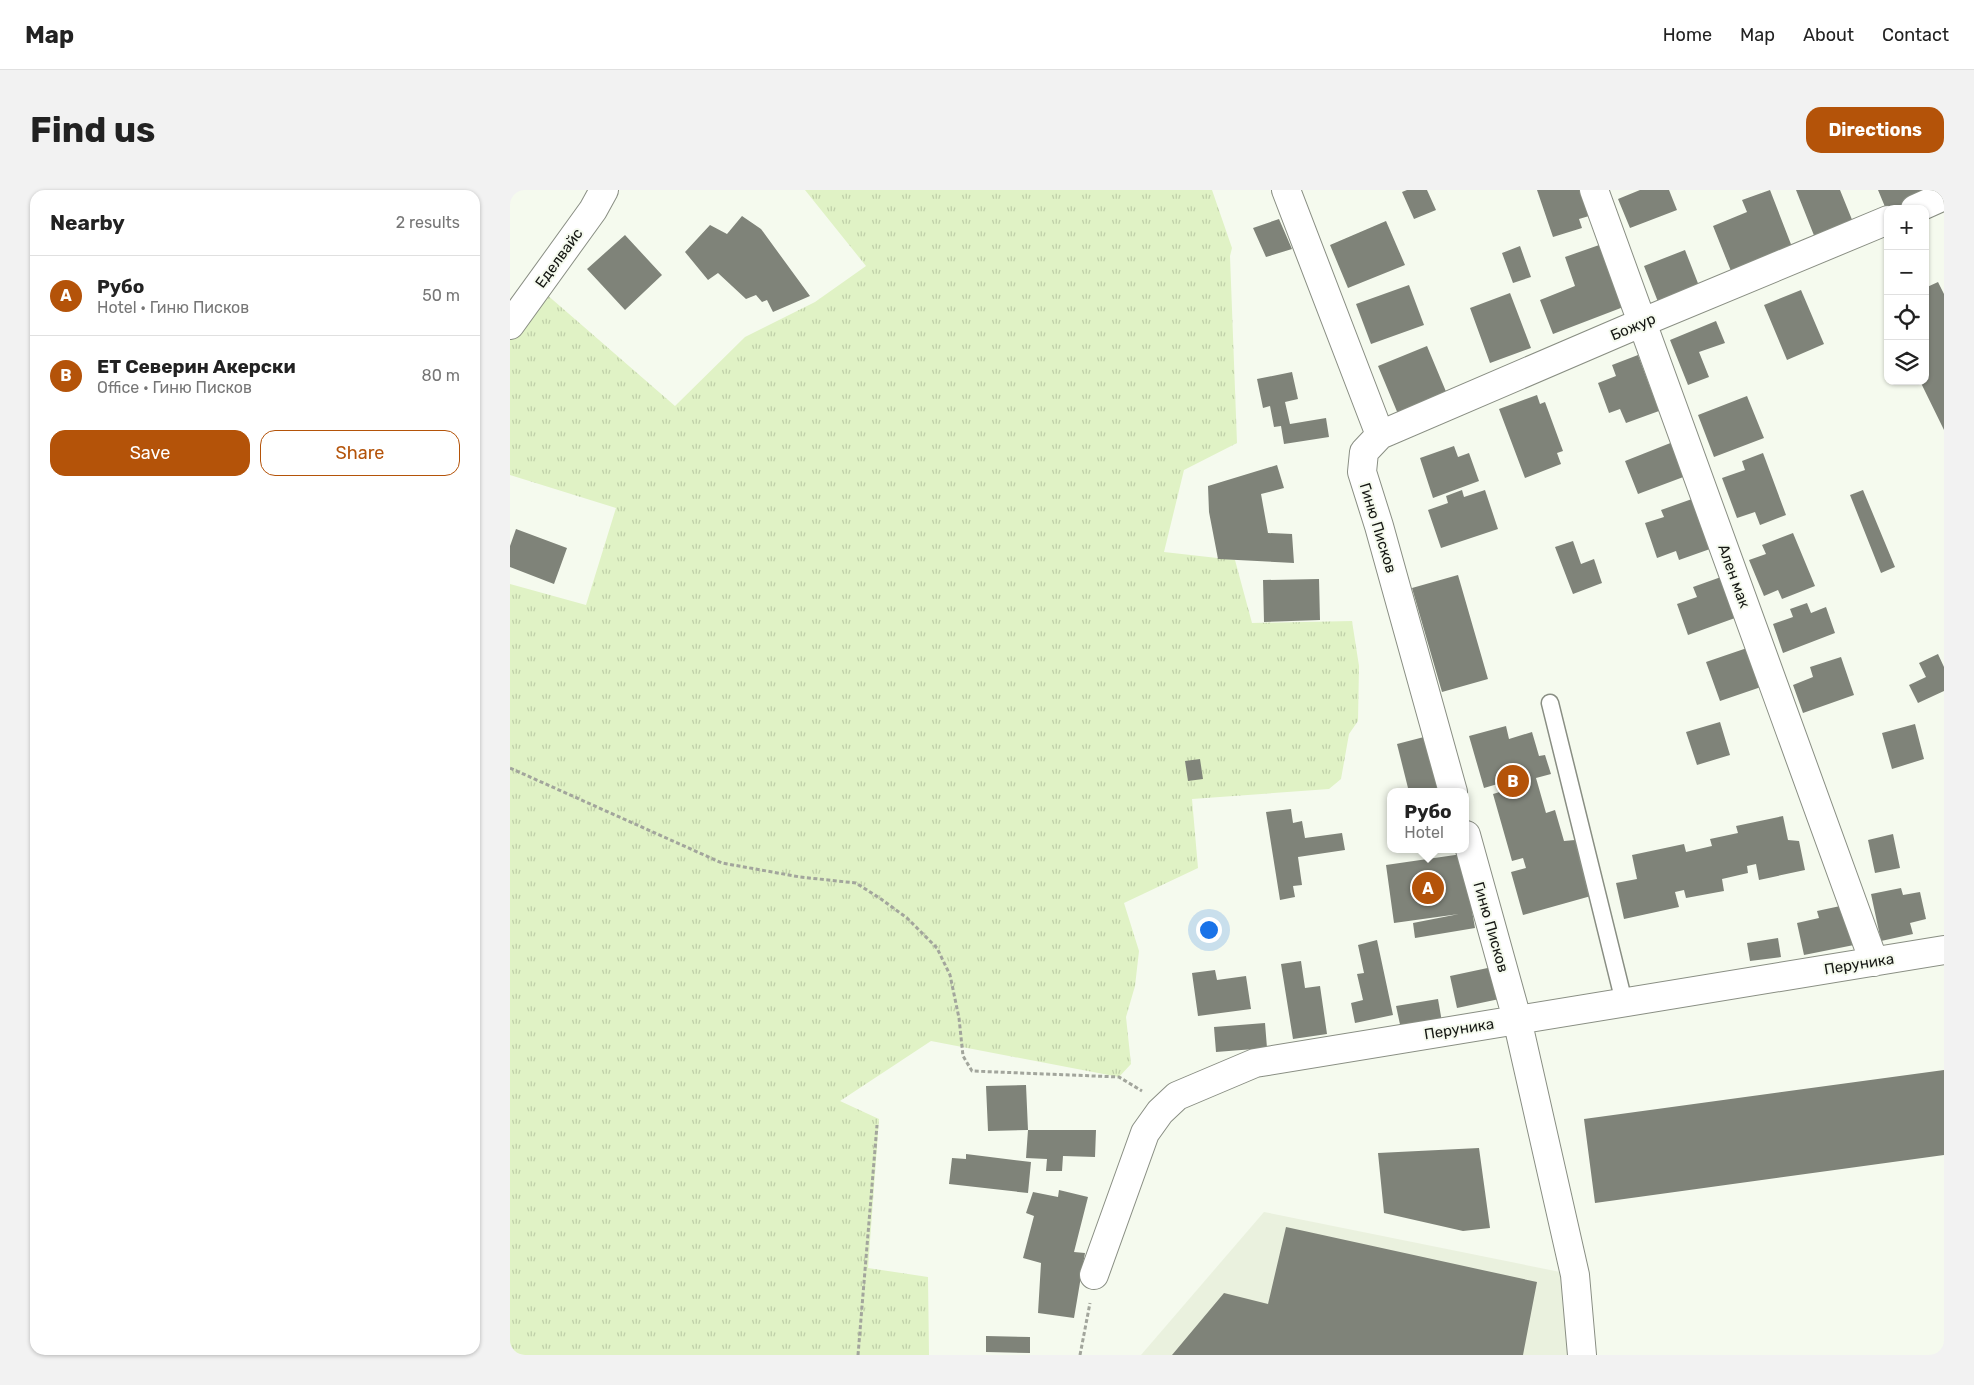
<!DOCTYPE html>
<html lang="en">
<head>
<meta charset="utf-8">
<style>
	body { margin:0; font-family:Rubik,sans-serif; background:#f2f2f2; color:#222 }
	.controls { position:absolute; right:15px; top:15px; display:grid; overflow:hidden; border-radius:10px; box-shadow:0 1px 4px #0004 }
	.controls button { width:45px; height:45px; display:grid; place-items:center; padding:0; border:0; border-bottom:1px solid #e0e0e0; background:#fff; color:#222; font:25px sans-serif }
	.you { position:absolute; left:698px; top:739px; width:18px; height:18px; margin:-12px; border:4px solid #fff; border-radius:50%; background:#1a73e8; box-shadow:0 0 0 8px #1a73e833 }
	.badge { display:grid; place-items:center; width:32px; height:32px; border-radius:50%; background:#b45309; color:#fff; font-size:16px; font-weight:700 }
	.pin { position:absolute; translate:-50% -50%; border:2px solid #fff; box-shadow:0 1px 5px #0006 }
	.popup { position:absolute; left:877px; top:598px; width:82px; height:65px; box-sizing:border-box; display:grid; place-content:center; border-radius:10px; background:#fff; filter:drop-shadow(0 1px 4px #0005); font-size:16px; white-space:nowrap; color:#767676 }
	.popup b { font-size:19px; color:#222 }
	.popup::after { content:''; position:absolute; left:50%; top:100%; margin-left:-10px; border:10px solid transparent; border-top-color:#fff }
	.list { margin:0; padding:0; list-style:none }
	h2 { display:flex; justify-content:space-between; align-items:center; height:65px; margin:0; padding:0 20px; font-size:21px }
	h2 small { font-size:16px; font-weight:400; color:#767676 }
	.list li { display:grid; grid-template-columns:32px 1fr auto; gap:15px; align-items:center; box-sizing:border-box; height:80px; padding:0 20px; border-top:1px solid #e0e0e0 }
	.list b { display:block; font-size:19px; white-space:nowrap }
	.list p { margin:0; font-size:16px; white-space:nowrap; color:#767676 }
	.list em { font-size:16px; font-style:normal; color:#767676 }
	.actions { display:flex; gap:10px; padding:15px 20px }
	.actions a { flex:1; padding:11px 0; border:1px solid #b45309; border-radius:15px; text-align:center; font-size:18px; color:#b45309 }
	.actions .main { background:#b45309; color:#fff }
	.icon { flex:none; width:28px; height:28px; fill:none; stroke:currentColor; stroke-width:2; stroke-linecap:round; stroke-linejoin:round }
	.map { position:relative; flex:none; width:1434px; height:1165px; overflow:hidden; border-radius:15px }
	header { display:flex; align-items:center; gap:30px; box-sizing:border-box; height:70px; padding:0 25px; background:#fff; border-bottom:1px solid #e0e0e0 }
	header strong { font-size:24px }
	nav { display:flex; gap:28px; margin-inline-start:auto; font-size:18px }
	.intro { display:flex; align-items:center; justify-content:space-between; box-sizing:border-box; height:120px; padding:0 30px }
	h1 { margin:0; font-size:35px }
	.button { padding:12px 22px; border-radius:15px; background:#b45309; color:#fff; font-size:18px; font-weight:700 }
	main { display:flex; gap:30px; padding:0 30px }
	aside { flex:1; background:#fff; border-radius:15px; box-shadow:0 1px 4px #0004 }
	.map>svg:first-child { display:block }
	.built { fill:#eaf1de }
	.grass { fill:url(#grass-tufts) }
	.building { fill:#7f8379 }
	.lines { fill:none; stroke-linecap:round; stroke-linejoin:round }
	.service-casing { stroke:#898e83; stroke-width:19 }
	.minor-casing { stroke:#898e83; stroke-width:30 }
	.path { stroke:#a2a59c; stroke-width:3; stroke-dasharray:4 2.5; stroke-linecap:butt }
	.service { stroke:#fff; stroke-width:16 }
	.minor { stroke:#fff; stroke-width:28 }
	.labels { text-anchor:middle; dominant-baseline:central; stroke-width:4; stroke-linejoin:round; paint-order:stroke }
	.street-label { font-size:15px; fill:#161814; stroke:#f5faee }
</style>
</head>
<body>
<header>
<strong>Map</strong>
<nav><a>Home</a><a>Map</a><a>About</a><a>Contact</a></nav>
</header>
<div class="intro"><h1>Find us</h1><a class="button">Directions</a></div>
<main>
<aside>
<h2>Nearby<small>2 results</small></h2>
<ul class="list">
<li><span class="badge">A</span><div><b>Рубо</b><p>Hotel · Гиню Писков</p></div><em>50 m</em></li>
<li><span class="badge">B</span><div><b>ЕТ Северин Акерски</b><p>Office · Гиню Писков</p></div><em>80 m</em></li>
</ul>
<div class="actions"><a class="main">Save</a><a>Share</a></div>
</aside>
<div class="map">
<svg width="1434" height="1165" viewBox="0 0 1434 1165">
	<defs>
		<pattern id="grass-tufts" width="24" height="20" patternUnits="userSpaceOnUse" patternTransform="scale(1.25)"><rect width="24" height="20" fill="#e0f2c5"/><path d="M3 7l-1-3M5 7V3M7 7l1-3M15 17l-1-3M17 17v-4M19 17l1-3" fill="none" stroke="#bfcfa8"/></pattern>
	</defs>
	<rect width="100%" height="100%" fill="#f5faee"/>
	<path class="built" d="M754 1022 1065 1085 1072 1165H631Z"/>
	<path class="grass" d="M295 0H702L722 58 720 66 727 253 674 280 654 362 725 370 742 433 842 431 849 476 848 531 839 544 831 589 819 599 682 609 688 678 614 713 629 761 625 796 616 827 621 874 609 887 421 851 330 911 369 929 358 1078 418 1087 419 1165H0V394L76 415 106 318 0 285V135L28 97 165 216 235 147 305 112 356 76Z"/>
	<path class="building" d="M897 0H917L926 20 904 29 892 2Z
		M1027 0H1070L1079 26 1069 29 1072 38 1043 47Z
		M1130 0H1159L1167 20 1120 38 1108 9Z
		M1260 0 1284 62 1223 86 1203 36 1237 22 1232 10Z
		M1286 0H1330L1345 37 1307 53Z
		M1368 0H1420L1422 5 1388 19H1378V24Z
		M232 26 251 39 300 106 263 122 257 110 252 112 246 105 236 109 208 83 198 90 175 62 200 35 217 44Z
		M769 29 782 59 756 67 743 38Z
		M876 31 895 75 838 98 820 55Z
		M115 45 152 85 115 120 77 79Z
		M1092 54 1116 116 1043 144 1030 110 1065 96 1055 67Z
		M1010 56 1021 87 1003 93 992 63Z
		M1175 60 1191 101 1150 117 1134 76Z
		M1428 92 1434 104V240L1410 191H1415V98Z
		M899 95 914 135 861 154 846 114Z
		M1291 100 1314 154 1277 170 1254 115Z
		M1000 103 1021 158 980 173 960 118Z
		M1206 131 1215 153 1189 162 1199 187 1178 195 1160 150Z
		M917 156 937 204 888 224 868 176Z
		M1128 165 1149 221 1116 233 1110 219 1099 223 1088 193 1106 186 1102 175Z
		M782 182 788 209 775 212 780 234 816 228 819 247 774 254 771 236 764 237 760 216 753 218 747 189Z
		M1027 205 1030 214 1035 212 1053 261 1047 263 1051 274 1015 288 989 219Z
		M1237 206 1254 248 1204 267 1188 225Z
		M1163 252 1176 286 1128 304 1115 271Z
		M944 256 948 267 959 263 969 291 923 308 910 268Z
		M1253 263 1276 325 1250 335 1245 322 1227 328 1212 288 1235 280 1232 271Z
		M767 275 774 298 751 304 758 343 782 344 784 373 708 369 699 322 698 296Z
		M952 300 954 307 975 300 988 339 931 358 918 320 938 313 936 306Z
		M1353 300 1385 377 1371 383 1340 305Z
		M1182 309 1200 359 1169 370 1166 361 1147 368 1135 333 1154 327 1151 320Z
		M6 339 57 358 44 394 0 377V356Z
		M1283 343 1305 396 1272 409 1268 400 1254 406 1239 370 1256 364 1252 355Z
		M1063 351 1071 374 1084 369 1092 393 1063 404 1045 357Z
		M948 385 978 489 932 502 902 398Z
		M1211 387 1225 428 1178 445 1167 414 1187 407 1183 397Z
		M809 389 810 430 754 432 753 390Z
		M1297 413 1301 423 1316 417 1325 443 1273 463 1263 434 1283 427 1280 419Z
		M1237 458 1251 497 1210 511 1196 472Z
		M1428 464 1434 477V501L1408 513 1399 495 1416 487 1409 473Z
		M1331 467 1344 505 1293 523 1283 495 1303 487 1300 477Z
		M1210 532 1220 565 1187 575 1176 542Z
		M1405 534 1414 569 1382 579 1372 543Z
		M996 536 999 549 1022 542 1029 566 1035 565 1041 584 1026 588 1036 623 1045 620 1054 651 1065 650 1081 706 1013 725 1001 682 1016 678 1013 668 1002 671 983 604 993 601 991 593 974 598 959 546Z
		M914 547 928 602H899L887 554Z
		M690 569 693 589 678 591 675 571Z
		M781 619 783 633 792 631 795 648 832 643 835 660 788 667 792 695 783 696 785 707 770 710 756 622Z
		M1273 626 1278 650 1289 651 1295 680 1249 690 1246 674 1237 676 1238 683 1212 689 1214 701 1176 708 1174 700 1165 702 1169 717 1114 729 1106 693 1127 689 1122 665 1174 654 1176 662 1202 656 1200 649 1228 643 1226 636Z
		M1383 644 1390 678 1365 683 1358 650Z
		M952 664 965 738 905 748 903 733 949 724 884 733 876 675Z
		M1391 698 1393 705 1410 702 1416 729 1400 733 1403 744 1371 751 1361 704Z
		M1335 715 1344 755 1294 765 1287 733 1309 728 1307 721Z
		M1268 748 1271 767 1240 771 1237 753Z
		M867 750 883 825 845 833 841 813 853 810 847 784 854 783 848 755Z
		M791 771 795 798 810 796 817 844 783 849 771 774Z
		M987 776 994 808 947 818 940 786Z
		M705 780 707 790 736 786 741 819 688 826 682 783Z
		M928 809 932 832 891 839 886 816Z
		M755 833 757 858 706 862 704 837Z
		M1434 880V965L1085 1013 1074 929Z
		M516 895 518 940 478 941 476 896Z
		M518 940H586L585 967 553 966 552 981H536L537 969 516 968Z
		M969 958 980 1038 953 1041 874 1023 868 963Z
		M456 964 521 972 518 1003 439 994 442 968 456 969Z
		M549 1000 578 1007 564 1062 575 1063 564 1128 528 1123 531 1073 513 1068 524 1026 516 1023 523 1002 548 1007Z
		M776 1037 1027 1092 1013 1165H662L714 1103 758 1114Z
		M476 1146 520 1147V1163L476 1162Z"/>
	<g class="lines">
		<g class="service-casing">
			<path id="service" d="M1040 513 1114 812"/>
		</g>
		<g class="minor-casing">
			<path id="minor" d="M776 0 870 245 854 262 852 282 869 336 943 602
				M1084 0 1364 772
				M1405 19 1434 6
				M0 135 83 20 94 0
				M870 245 1133 132 1378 30
				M956 645 1007 829 1065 1085 1072 1165
				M584 1085 635 943 650 922 667 906 745 873 1434 760"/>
		</g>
		<path class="path" d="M0 578 212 673 290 687 346 693 371 709 397 728 427 758 440 785 449 828 453 866 462 881 609 887 632 901
			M348 1165 367 935
			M570 1165 580 1113"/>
		<use href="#service" class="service"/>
		<use href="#minor" class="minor"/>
	</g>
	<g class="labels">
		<g class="street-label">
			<text transform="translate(49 68) rotate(-54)">Еделвайс</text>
			<text transform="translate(1123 137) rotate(-23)">Божур</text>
			<text transform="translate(868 338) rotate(73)">Гиню Писков</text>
			<text transform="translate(1224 386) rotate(70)">Ален мак</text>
			<text transform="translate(981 737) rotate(74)">Гиню Писков</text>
			<text transform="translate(1349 774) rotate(-9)">Перуника</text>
			<text transform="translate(949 839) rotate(-9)">Перуника</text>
		</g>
	</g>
</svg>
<div class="controls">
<button>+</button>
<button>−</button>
<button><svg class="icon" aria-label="locate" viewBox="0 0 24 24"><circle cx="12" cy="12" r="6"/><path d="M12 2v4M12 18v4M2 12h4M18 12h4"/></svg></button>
<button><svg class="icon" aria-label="layers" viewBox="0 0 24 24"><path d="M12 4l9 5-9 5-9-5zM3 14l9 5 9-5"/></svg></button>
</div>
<div class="you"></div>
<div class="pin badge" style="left:918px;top:698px">A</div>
<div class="popup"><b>Рубо</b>Hotel</div>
<div class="pin badge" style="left:1003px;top:591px">B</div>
</div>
</main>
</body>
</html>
